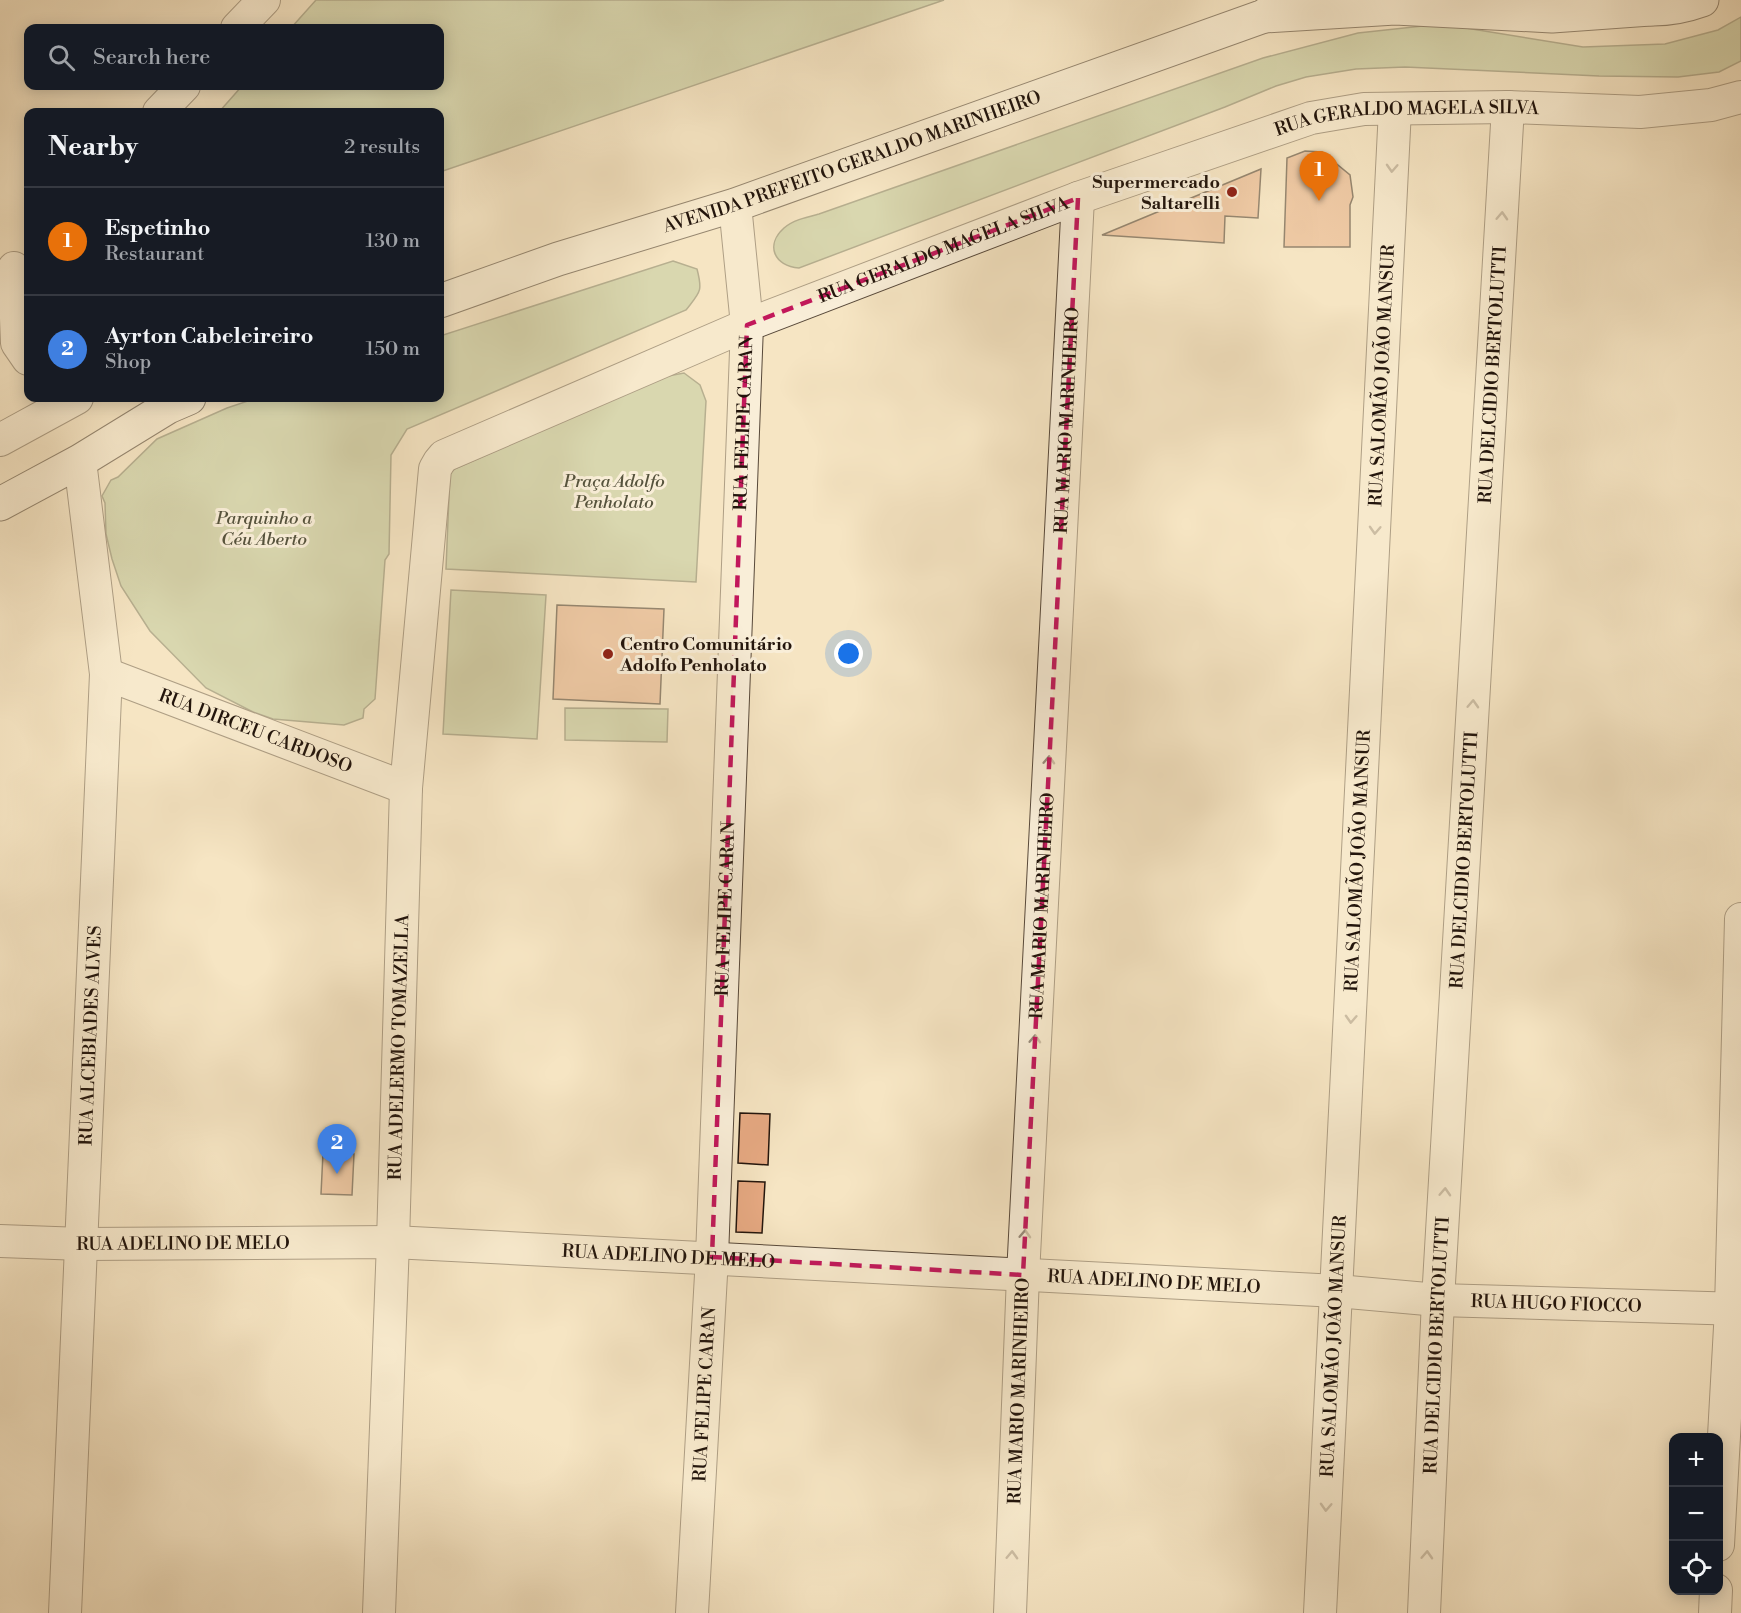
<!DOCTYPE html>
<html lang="en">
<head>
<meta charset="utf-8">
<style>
	body { margin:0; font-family:"Libre Bodoni",serif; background:#20242c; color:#f1f3f6 }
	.controls { position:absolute; right:18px; bottom:18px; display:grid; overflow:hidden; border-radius:12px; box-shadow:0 3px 15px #0003 }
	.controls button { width:54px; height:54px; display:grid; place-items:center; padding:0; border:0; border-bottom:2px solid #363941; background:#171b24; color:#f1f3f6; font:30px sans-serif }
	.you { position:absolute; left:849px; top:654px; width:21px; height:21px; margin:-15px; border:4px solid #fff; border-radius:50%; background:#1a73e8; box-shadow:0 0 0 9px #1a73e833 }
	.badge { display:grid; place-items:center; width:39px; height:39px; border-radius:50%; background:#db2777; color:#fff; font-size:20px; font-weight:700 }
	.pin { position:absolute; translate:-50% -50px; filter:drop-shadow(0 2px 3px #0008) }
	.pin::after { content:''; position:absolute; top:32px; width:21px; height:18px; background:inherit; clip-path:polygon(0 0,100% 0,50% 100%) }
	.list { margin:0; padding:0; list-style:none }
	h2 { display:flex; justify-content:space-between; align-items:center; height:78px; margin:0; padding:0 24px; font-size:26px }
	h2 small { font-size:20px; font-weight:400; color:#9ea1a6 }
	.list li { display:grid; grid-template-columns:39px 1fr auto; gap:18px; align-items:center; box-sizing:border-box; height:108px; padding:0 24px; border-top:2px solid #363941 }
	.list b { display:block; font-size:22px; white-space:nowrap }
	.list p { margin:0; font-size:20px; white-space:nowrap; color:#9ea1a6 }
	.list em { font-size:20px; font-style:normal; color:#9ea1a6 }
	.icon { flex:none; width:33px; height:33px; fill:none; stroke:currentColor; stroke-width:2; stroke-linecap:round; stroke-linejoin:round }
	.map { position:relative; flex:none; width:1741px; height:1613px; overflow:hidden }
	.search { position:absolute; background:#171b24; box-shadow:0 3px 15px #0003; left:24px; top:24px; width:420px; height:66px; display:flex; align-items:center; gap:15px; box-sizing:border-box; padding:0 21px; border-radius:12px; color:#9ea1a6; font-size:22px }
	.panel { position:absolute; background:#171b24; box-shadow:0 3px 15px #0003; left:24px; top:108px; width:420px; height:294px; border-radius:12px }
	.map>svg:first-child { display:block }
	.green { fill:#b6c698; stroke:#6c6e52; stroke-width:1.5 }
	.building { fill:#e6a982; stroke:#23150c; stroke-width:1.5 }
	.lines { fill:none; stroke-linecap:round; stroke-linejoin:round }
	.minor-casing { stroke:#58493a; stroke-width:34 }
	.secondary-casing { stroke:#23150c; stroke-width:35 }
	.minor { stroke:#f9eed8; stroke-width:32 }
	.secondary { stroke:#f9eed8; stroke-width:33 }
	.oneway { stroke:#998c7c }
	.marked { fill:none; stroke:#c2185b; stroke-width:4.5; stroke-dasharray:12 8; stroke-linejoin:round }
	.poi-dot { fill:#8f2418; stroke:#f9eed8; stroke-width:2 }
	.labels { text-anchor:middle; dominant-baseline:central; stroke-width:6; stroke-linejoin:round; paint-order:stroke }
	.street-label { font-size:18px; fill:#23150c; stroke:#f9eed8 }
	.poi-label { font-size:18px; font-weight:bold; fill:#23150c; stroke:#f9eed8; text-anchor:end }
	.park-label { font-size:18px; font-style:italic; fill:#56533d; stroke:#f9eed8 }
</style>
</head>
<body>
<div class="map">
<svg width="1741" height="1613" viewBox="0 0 1741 1613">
	<rect width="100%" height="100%" fill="#f6e5c3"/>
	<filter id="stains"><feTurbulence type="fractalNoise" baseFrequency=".00333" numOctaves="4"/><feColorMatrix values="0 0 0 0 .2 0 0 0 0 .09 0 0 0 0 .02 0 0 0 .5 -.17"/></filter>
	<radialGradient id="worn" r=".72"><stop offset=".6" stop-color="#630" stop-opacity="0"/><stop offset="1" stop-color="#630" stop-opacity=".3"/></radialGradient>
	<path class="green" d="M316 0H944L440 172V112H219L242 86H440V28H291Z
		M1741 17V61L1719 72 1678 77 1599 76 1405 67 1356 69 1306 77 1276 86 1225 107 799 268C774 266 765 245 784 228 793 220 807 217 819 214L1263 58 1358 33 1441 24 1583 47 1665 44 1718 30Z
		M673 261 697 269C703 292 700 292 686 310L407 429 391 455 389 554 385 560 375 699 364 709 363 718 344 725 273 719 253 712 206 688 150 631 121 586 112 559 106 534 105 503 102 496 111 480 118 477 157 439 227 408 257 398H440V336Z
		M684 373 700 385 706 401 696 582 446 569 450 471 663 377Z
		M451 590 546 595 537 739 443 734Z
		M565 708 668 709 667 742 565 740Z"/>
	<path class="building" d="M1305 151 1322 152 1350 175 1353 197 1350 205V247H1284L1287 158Z
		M1261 169 1258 218 1225 216 1224 243 1102 235Z
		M557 605 664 609 660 704 553 699Z
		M740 1113 770 1114 768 1165 738 1163Z
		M323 1153 354 1154 352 1195 321 1194Z
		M738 1181 765 1182 762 1233 736 1232Z"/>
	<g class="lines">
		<g class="minor-casing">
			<g id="minor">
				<path d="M237 28 264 0"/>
				<path d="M159 112 184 86"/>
				<path d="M14 268 17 343 28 359"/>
				<path d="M0 440 77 398"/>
				<path id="s1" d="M106 674 406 788"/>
				<path id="s2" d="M0 1241 82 1244 393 1242 1337 1291 1438 1300 1741 1309"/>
				<path d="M1718 1545 1731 1309 1741 919"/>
				<path id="s3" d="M65 1613 106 674 80 461"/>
				<path id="s4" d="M379 1613 393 1242 406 788 435 469 439 462 444 456 747 325 1078 198 1311 118 1364 109 1508 107 1640 112 1711 105 1741 97"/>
				<path id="s5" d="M692 1613 712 1257 747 325 735 205"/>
				<path id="s6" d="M1010 1613 1023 1275 1078 198"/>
				<path id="s7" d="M1320 1613 1395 109"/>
				<path id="s8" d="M1424 1613 1438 1300 1508 107"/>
				<path d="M1715 1613 1716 1590"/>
			</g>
		</g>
		<g class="secondary-casing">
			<g id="secondary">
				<path d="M1627 6C1653 12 1677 9 1702 0"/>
				<path d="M1264 16 1395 8 1552 16 1650 9"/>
				<path id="s9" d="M440 301 558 259 735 205 1264 16 1286 0"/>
				<path d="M0 504 80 461 168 407 189 398"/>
			</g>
		</g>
		<use href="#minor" class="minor"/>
		<use href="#secondary" class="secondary"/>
	</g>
	<defs><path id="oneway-chevron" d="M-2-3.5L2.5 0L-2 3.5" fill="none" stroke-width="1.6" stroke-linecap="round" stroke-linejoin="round" transform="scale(1.5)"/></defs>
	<g class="oneway">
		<use href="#oneway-chevron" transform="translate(1392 168) rotate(93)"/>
		<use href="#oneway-chevron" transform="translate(1502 216) rotate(-87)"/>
		<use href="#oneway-chevron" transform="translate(1375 530) rotate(93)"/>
		<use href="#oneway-chevron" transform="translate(1473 704) rotate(-87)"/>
		<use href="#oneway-chevron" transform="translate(1049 760) rotate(-87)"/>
		<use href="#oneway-chevron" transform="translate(1351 1019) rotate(93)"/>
		<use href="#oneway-chevron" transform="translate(1035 1039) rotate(-87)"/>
		<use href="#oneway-chevron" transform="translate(1445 1192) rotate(-87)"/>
		<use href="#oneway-chevron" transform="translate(1025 1234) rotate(-87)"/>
		<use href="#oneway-chevron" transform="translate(1326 1507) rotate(93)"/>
		<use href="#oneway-chevron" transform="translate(1012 1555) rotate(-88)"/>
		<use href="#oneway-chevron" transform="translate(1427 1555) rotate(-87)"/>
	</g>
	<path d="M0 0H1741V1613H0ZM1078 198 1023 1275 712 1257 747 325Z" fill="#f6e5c3" fill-opacity=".55" fill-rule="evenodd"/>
	<path class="marked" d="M1078 198 1023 1275 712 1257 747 325Z"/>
	<g class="poi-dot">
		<circle cx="1232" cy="192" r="6"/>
		<circle cx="608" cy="654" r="6"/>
	</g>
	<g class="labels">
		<g class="street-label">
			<text stroke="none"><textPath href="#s4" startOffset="2188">RUA GERALDO MAGELA SILVA</textPath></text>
			<text stroke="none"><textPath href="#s9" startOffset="435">AVENIDA PREFEITO GERALDO MARINHEIRO</textPath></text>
			<text stroke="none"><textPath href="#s4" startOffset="1702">RUA GERALDO MAGELA SILVA</textPath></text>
			<text stroke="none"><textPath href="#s8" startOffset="1240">RUA DELCIDIO BERTOLUTTI</textPath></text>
			<text stroke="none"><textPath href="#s7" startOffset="1239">RUA SALOMÃO JOÃO MANSUR</textPath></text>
			<text stroke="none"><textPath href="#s6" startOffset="1194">RUA MARIO MARINHEIRO</textPath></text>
			<text stroke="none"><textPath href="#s5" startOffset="1191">RUA FELIPE CARAN</textPath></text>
			<text stroke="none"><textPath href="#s1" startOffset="160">RUA DIRCEU CARDOSO</textPath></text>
			<text stroke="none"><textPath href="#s8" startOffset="754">RUA DELCIDIO BERTOLUTTI</textPath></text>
			<text stroke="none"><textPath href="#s7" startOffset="753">RUA SALOMÃO JOÃO MANSUR</textPath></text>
			<text stroke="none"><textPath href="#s6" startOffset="708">RUA MARIO MARINHEIRO</textPath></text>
			<text stroke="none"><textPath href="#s5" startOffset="705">RUA FELIPE CARAN</textPath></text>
			<text stroke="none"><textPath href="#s3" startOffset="578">RUA ALCEBIADES ALVES</textPath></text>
			<text stroke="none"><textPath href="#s4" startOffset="566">RUA ADELERMO TOMAZELLA</textPath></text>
			<text stroke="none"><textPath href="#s2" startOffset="183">RUA ADELINO DE MELO</textPath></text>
			<text stroke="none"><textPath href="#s2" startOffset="669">RUA ADELINO DE MELO</textPath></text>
			<text stroke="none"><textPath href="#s2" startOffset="1155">RUA ADELINO DE MELO</textPath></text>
			<text stroke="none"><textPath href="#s2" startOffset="1558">RUA HUGO FIOCCO</textPath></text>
			<text stroke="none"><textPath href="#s8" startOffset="268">RUA DELCIDIO BERTOLUTTI</textPath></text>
			<text stroke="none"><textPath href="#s7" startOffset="267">RUA SALOMÃO JOÃO MANSUR</textPath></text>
			<text stroke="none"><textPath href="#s6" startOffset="222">RUA MARIO MARINHEIRO</textPath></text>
			<text stroke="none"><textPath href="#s5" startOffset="219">RUA FELIPE CARAN</textPath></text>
		</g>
		<g class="poi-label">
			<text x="1220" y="182">Supermercado<tspan x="1220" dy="21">Saltarelli</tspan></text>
			<text x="620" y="644" text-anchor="start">Centro Comunitário<tspan x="620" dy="21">Adolfo Penholato</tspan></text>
		</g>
		<g class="park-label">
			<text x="614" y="481">Praça Adolfo<tspan x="614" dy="21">Penholato</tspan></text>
			<text x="264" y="518">Parquinho a<tspan x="264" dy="21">Céu Aberto</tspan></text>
		</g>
	</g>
	<rect width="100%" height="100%" filter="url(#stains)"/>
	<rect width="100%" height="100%" fill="url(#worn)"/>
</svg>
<div class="controls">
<button>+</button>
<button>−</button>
<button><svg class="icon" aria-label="locate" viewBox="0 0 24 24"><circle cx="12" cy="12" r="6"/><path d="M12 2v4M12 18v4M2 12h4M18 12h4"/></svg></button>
</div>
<div class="you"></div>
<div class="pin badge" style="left:1319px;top:201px;background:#e8710a">1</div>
<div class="pin badge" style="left:337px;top:1174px;background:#3f7fe0">2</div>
<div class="search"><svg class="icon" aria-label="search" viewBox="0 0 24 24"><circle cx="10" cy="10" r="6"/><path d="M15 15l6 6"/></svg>Search here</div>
<section class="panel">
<h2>Nearby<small>2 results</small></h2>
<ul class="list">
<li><span class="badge" style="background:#e8710a">1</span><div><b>Espetinho</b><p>Restaurant</p></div><em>130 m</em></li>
<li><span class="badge" style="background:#3f7fe0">2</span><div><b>Ayrton Cabeleireiro</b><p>Shop</p></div><em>150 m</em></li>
</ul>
</section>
</div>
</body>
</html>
